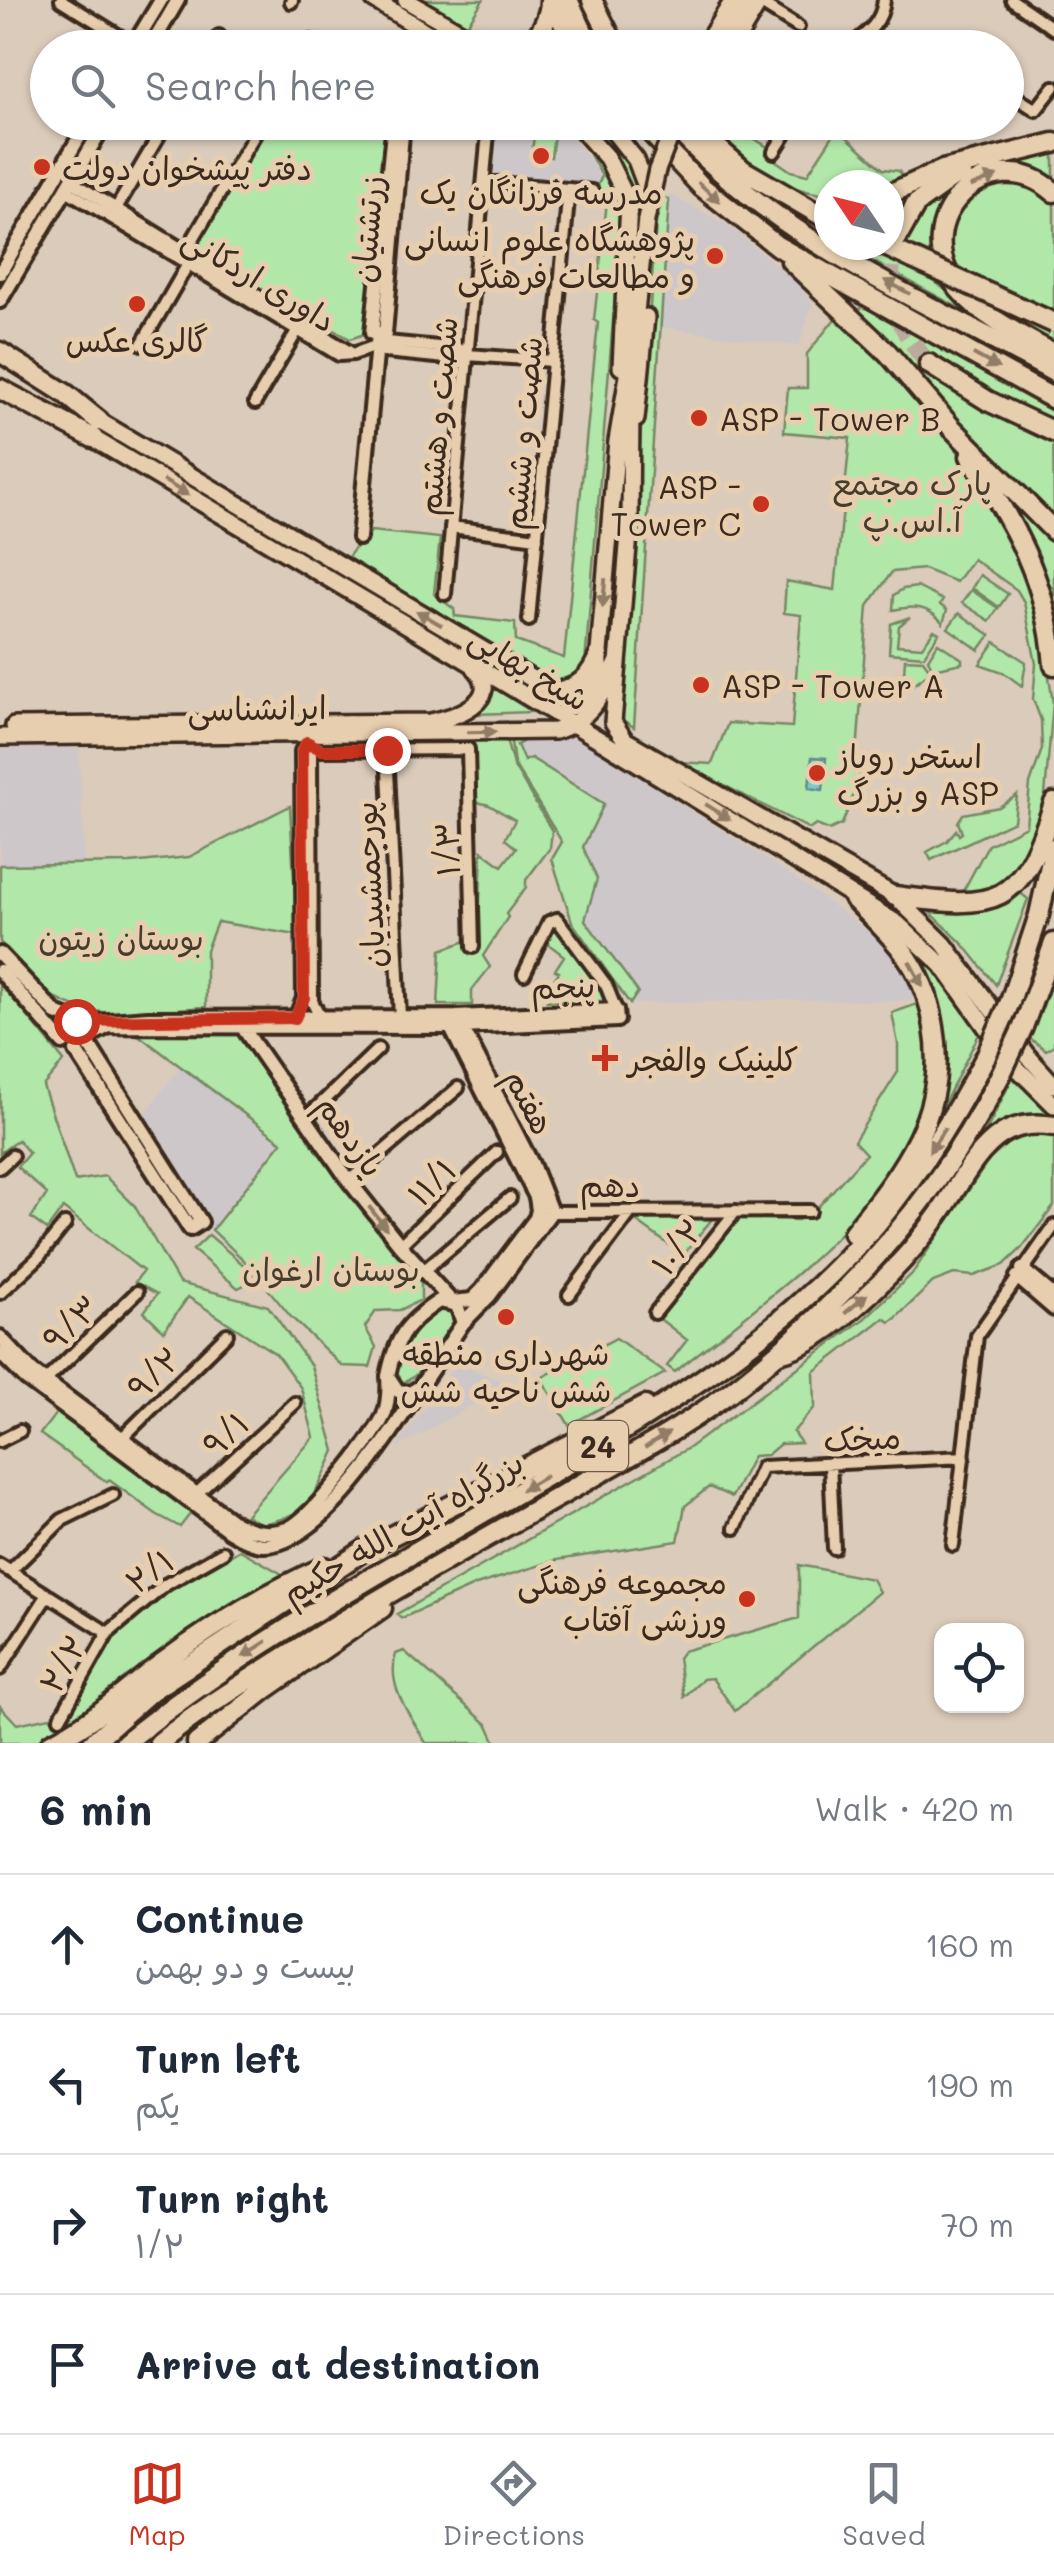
<!DOCTYPE html>
<html lang="en">
<head>
<meta charset="utf-8">
<style>
	body { margin:0; font-family:Mali,"Playpen Sans Arabic",sans-serif; background:#f2f2f3; color:#1f2937 }
	.controls { position:absolute; right:30px; bottom:30px; display:grid; overflow:hidden; border-radius:20px; box-shadow:0 2px 8px #0004 }
	.controls button { width:90px; height:90px; display:grid; place-items:center; padding:0; border:0; border-bottom:2px solid #e0e1e3; background:#fff; color:#1f2937; font:50px sans-serif }
	.compass { position:absolute; left:814px; top:170px; width:90px; height:90px; border-radius:50%; background:#fff; box-shadow:0 2px 8px #0004; rotate:305deg }
	.stop { position:absolute; width:30px; height:30px; margin:-22px; border:8px solid #c8321e; border-radius:50%; background:#fff }
	.stop.end { background:#c8321e; border-color:#fff; box-shadow:0 2px 10px #0008 }
	.list { margin:0; padding:0; list-style:none }
	h2 { display:flex; justify-content:space-between; align-items:center; height:130px; margin:0; padding:0 40px; font-size:42px }
	h2 small { font-size:32px; font-weight:400; color:#747a83 }
	.list li { display:grid; grid-template-columns:65px 1fr auto; gap:30px; align-items:center; box-sizing:border-box; height:140px; padding:0 40px; border-top:2px solid #e0e1e3 }
	.list b { display:block; font-size:38px; white-space:nowrap }
	.list p { margin:0; font-size:32px; white-space:nowrap; color:#747a83 }
	.list em { font-size:32px; font-style:normal; color:#747a83 }
	.icon { flex:none; width:55px; height:55px; fill:none; stroke:currentColor; stroke-width:2; stroke-linecap:round; stroke-linejoin:round }
	.map { position:relative; flex:none; width:1054px; height:1743px; overflow:hidden }
	.search { position:absolute; background:#fff; box-shadow:0 2px 8px #0004; left:30px; right:30px; top:30px; height:110px; display:flex; align-items:center; gap:25px; box-sizing:border-box; padding:0 35px; border-radius:55px; color:#747a83; font-size:38px }
	.sheet { height:690px; background:#fff }
	nav { display:flex; justify-content:space-around; align-items:center; box-sizing:border-box; height:140px; border-top:2px solid #e0e1e3; background:#fff; font-size:28px; color:#747a83 }
	nav a { display:grid; justify-items:center; gap:5px }
	nav .on { color:#c8321e }
	.map>svg:first-child { display:block }
	.built { fill:#cdc7ca }
	.green { fill:#b2e7aa; stroke:#768864; stroke-width:2.5 }
	.water { fill:#79cacf; stroke:#608a88; stroke-width:2.5 }
	.lines { fill:none; stroke-linecap:round; stroke-linejoin:round }
	.trunk-tunnel { stroke:#bbab9c; stroke-width:18; stroke-dasharray:18 9; stroke-linecap:butt }
	.minor-casing { stroke:#3b2a1e; stroke-width:18 }
	.tertiary-casing { stroke:#3b2a1e; stroke-width:20 }
	.secondary-casing { stroke:#3b2a1e; stroke-width:22 }
	.trunk-casing { stroke:#3b2a1e; stroke-width:25 }
	.minor { stroke:#e7ceaf; stroke-width:10 }
	.tertiary { stroke:#e7ceaf; stroke-width:12 }
	.secondary { stroke:#e7ceaf; stroke-width:15 }
	.trunk { stroke:#e7ceaf; stroke-width:18 }
	.secondary-bridge-casing { stroke:#3b2a1e; stroke-width:22; stroke-linecap:butt }
	.trunk-bridge-casing { stroke:#3b2a1e; stroke-width:25; stroke-linecap:butt }
	.secondary-bridge { stroke:#e7ceaf; stroke-width:15 }
	.trunk-bridge { stroke:#e7ceaf; stroke-width:18 }
	.oneway { fill:#917c66 }
	.route { stroke:#c8321e; stroke-width:12 }
	.poi-dot { fill:#c8321e; stroke:#e7ceaf; stroke-width:4 }
	.labels { text-anchor:middle; dominant-baseline:central; stroke-width:10; stroke-linejoin:round; paint-order:stroke }
	.shield { fill:#e7ceaf; stroke:#6f5b4a; stroke-width:2.5 }
	.shield-label { font-size:30px; font-weight:bold; fill:#3b2a1e }
	.poi-label { font-size:32px; fill:#3b2a1e; stroke:#e7ceaf; text-anchor:start }
	.street-label { font-size:32px; fill:#3b2a1e; stroke:#e7ceaf }
	.park-label { font-size:32px; fill:#473d2c; stroke:#e7ceaf }
</style>
</head>
<body>
<div class="map">
<svg width="1054" height="1743" viewBox="0 0 1054 1743">
	<rect width="100%" height="100%" fill="#dbcbbb"/>
	<filter id="ink" filterUnits="userSpaceOnUse"><feTurbulence type="fractalNoise" baseFrequency=".01" numOctaves="2"/><feDisplacementMap in="SourceGraphic" scale="20" xChannelSelector="R" yChannelSelector="G"/><feConvolveMatrix kernelMatrix="1 2 1 2 8 2 1 2 1" color-interpolation-filters="sRGB"/></filter>
	<g filter="url(#ink)">
		<path class="built" d="M496 122 552 123 578 144 603 176 595 187 491 177Z
			M669 194 729 226 801 286 812 304 799 346 660 327Z
			M510 735 575 737 647 782 788 873 872 934 894 953 918 996 909 1001 769 1000 630 1004 570 917 552 859 562 842 514 764Z
			M0 748H79L84 863 0 864Z
			M180 1067 280 1143 210 1229 144 1115Z
			M460 1358 477 1371 506 1383 508 1391 489 1396 396 1448Z"/>
		<path class="green" d="M423 0H483L467 25Z
			M269 123H388L370 332 350 339 196 252 195 246Z
			M714 123H745L741 130 769 148 766 154 791 171 807 175 834 134 840 131 883 169 899 171 902 177 889 185H829V195C784 191 738 162 714 123Z
			M535 124 555 127 551 157 532 154Z
			M607 128 645 185 636 232 631 198 598 139Z
			M592 147 610 178 622 210 585 664 567 679 549 681 346 560 357 545H364L371 531 440 538 434 594 454 609 455 616 515 623 516 641 564 658 598 323 594 320 607 201 592 198 602 176 587 149Z
			M1054 148V184L1031 172 956 192 941 265 897 245 912 216 969 171Z
			M1014 179 1054 198V316L953 269C946 250 947 206 967 193 978 185 1000 183 1014 179Z
			M663 197 669 200 634 727 621 719 622 693 656 223Z
			M843 245C890 245 926 272 960 303L959 308Z
			M972 293 1054 332V348L1047 344Z
			M863 306 1053 412 1054 522 856 314Z
			M838 315 886 361 968 464 1008 527 1038 604 1053 703 1043 818 1014 878 981 896 960 897 988 845 1026 826 1030 784 1042 749 1041 720 1033 699 1036 664 1024 602 1017 590 973 559 956 582 924 569 892 572 868 606 854 794 842 824 829 830 816 825 810 829 678 762 712 764 728 723 792 727 801 615 784 613 786 581 835 590 850 438 784 432 788 388H807V354Z
			M87 420 305 548 304 552 300 554 84 424Z
			M994 483 1054 543V619Z
			M328 564 525 682 523 686 324 568Z
			M980 575 1008 594 999 607 972 588Z
			M917 587 943 600 940 605 947 610 943 623C928 606 914 605 893 610L894 595 903 589Z
			M971 590 998 608 990 621 962 603Z
			M959 613 990 635 979 650 948 628Z
			M910 617 899 626 897 645 922 647 934 630 939 633 924 656 889 653 891 624Z
			M995 642 1026 662 1022 686 1003 672 980 664Z
			M938 643 962 659V663L933 669 928 659Z
			M905 659 923 660 931 671 906 690 903 688Z
			M487 683 532 712 474 714Z
			M519 734 522 742 517 745 524 761 531 758 604 804 583 847 597 879 585 920 638 992 630 1004 572 922 552 859 562 842 514 764 510 735Z
			M473 736H505L513 765 552 831 550 848 526 880V887L506 914 508 917 483 956 490 967 472 990V1005H438L441 950 466 941 469 925 479 922 482 851 502 866 516 848 505 839 515 820 489 805 473 801Z
			M646 761 672 773 904 916 933 941 1054 1092V1097C994 1035 953 959 884 905Z
			M1017 795 1014 821 931 860 927 852 947 841 956 830 959 835 962 833 958 822 963 814 999 807Z
			M290 806 297 935 217 922 206 950V1007C159 1009 96 1024 54 997 34 985 17 960 0 942V865L130 863 189 857Z
			M1019 892 1028 899 996 985 964 945 930 912C964 914 990 910 1019 892Z
			M551 929H558L601 983 606 1001H547L554 990 549 987 559 972 555 970 564 956 546 942Z
			M906 947C939 964 959 1001 981 1030L933 1126 931 1122C938 1089 952 1052 941 1019 933 995 918 970 906 947Z
			M1054 974V1045L1046 1050 1029 1038Z
			M0 982 64 1061 43 1086 75 1181 105 1176 134 1205 179 1283 268 1306 311 1366 335 1451C315 1494 311 1516 260 1524L246 1515 314 1437 301 1388 276 1354 188 1297 164 1331 144 1312 157 1294 135 1282 143 1271 63 1208 47 1230 31 1218 47 1194 17 1167 29 1153 18 1140 0 1153Z
			M923 1002C969 1166 783 1284 675 1372L667 1366 687 1340 656 1316 734 1218 798 1220 815 1210 866 1154 854 1141 898 1072V1044L892 1013Z
			M237 1029 313 1145 421 1283V1300L400 1310 376 1311 365 1327 376 1347 370 1367 342 1366 291 1317 268 1289 269 1284 212 1230 282 1142 137 1034Z
			M1016 1071 1054 1109V1117L1023 1119 900 1250 987 1129Z
			M1036 1130H1054V1206L1021 1249 1004 1265 974 1276 954 1274 933 1282 896 1318 890 1322 884 1318 814 1372 815 1407 793 1432 801 1443 780 1444 767 1455 753 1456 732 1497 709 1487 685 1506 678 1541 557 1560 476 1585 402 1618 397 1614 690 1447 864 1319 912 1274 989 1160 1008 1143Z
			M633 1219H712L683 1255Z
			M209 1235 253 1273 248 1283 238 1288 193 1250Z
			M450 1308 455 1319C443 1340 425 1375 402 1383L397 1379C394 1350 419 1310 450 1308Z
			M616 1338 665 1373 569 1425 541 1378Z
			M57 1412 64 1413 194 1509 180 1527 156 1514 109 1480 107 1482 40 1434Z
			M240 1550 282 1574 193 1631 56 1736 27 1743H0V1706L17 1724 50 1717 62 1725 112 1639 170 1591Z
			M799 1565 872 1579 879 1592 735 1711 712 1678 703 1679 684 1697 678 1658 683 1651 799 1618Z
			M404 1651 488 1725 496 1743H426C410 1714 386 1687 396 1654Z"/>
		<path class="water" d="M812 757 826 758 823 790 809 788Z"/>
		<g class="lines">
			<path class="trunk-tunnel" d="M896 240C884 290 895 326 929 364"/>
			<g class="minor-casing">
				<path id="minor" d="M61 0 137 47
					M1012 0 1054 29
					M291 2 292 0
					M758 2 798 27
					M211 48 219 36
					M307 48 311 41
					M848 48C866 34 882 24 884 0
					M1006 91 1036 110 1054 87
					M774 152 793 122
					M71 181 353 354
					M484 182 592 191
					M66 190 339 355 353 354 387 342 459 349 467 355
					M114 212 167 122
					M142 344 188 264 186 251 262 122
					M376 347 386 352 456 359 467 355 553 361
					M255 403 300 326
					M451 527 537 538
					M445 594 489 122
					M529 620 569 189
					M307 742 322 750 468 749 473 947
					M307 743 311 749 312 1001 321 1018
					M387 750 400 1017
					M524 974 549 922 557 919 606 985 616 1010
					M295 1018 303 998 301 751 307 742
					M306 1118 378 1049
					M0 1167 12 1156
					M349 1181 458 1088
					M551 1212 810 1211
					M400 1245 497 1152
					M422 1272 510 1198
					M0 1293 38 1258 65 1224
					M569 1295 631 1212
					M655 1313 736 1211
					M41 1385 137 1292
					M0 1441 20 1431
					M117 1443 227 1334
					M830 1463 834 1548
					M193 1497 295 1403
					M735 1528 762 1467 964 1457
					M953 1545 977 1336 1054 1226
					M0 1565 108 1633
					M10 1571 62 1520 113 1495
					M0 1669 47 1596
					M60 1718 108 1633 165 1585 223 1552"/>
			</g>
			<g class="tertiary-casing">
				<path id="tertiary" d="M132 48 161 0
					M150 48 178 0
					M409 48 417 31 429 33
					M394 122 372 333 385 334 403 122
					M0 273 88 122
					M0 301 106 122
					M359 538 378 333
					M0 954 56 1013 76 1021
					M0 971 63 1043
					M240 1019 241 1025 349 1181 400 1245 452 1302 472 1300 482 1290 536 1218 538 1210
					M459 1021 532 1164 551 1212
					M83 1023 148 1018 456 1017 616 1010 617 1020 462 1027 109 1026 90 1036
					M449 1024 536 1197 538 1210
					M76 1051 190 1229 201 1222 88 1043
					M1022 1269 1054 1296
					M1017 1277 1054 1309
					M439 1301 457 1305 463 1323 420 1387 410 1393 398 1391 388 1376C396 1337 406 1323 439 1301Z
					M463 1323 490 1295 551 1212
					M0 1337 32 1371 234 1522C251 1531 268 1536 287 1529 311 1519 373 1440 384 1415 389 1402 389 1390 388 1376
					M0 1353 26 1379 228 1530C240 1537 251 1545 264 1545 320 1546 394 1431 420 1387"/>
			</g>
			<g class="secondary-casing">
				<path id="secondary" d="M374 0 452 48
					M406 0 488 48
					M718 48 748 0
					M575 122 607 158 629 203 621 367
					M606 122 636 160 651 200
					M89 415 564 698 581 701C599 689 602 671 599 652
					M636 419 646 317
					M84 433 605 743 898 924 942 965 1011 1062 1054 1105
					M552 690C578 690 590 675 599 652L617 441 631 358 646 220
					M613 722 625 740 895 896 944 944 1026 1054 1054 1085
					M613 722 630 523 631 407
					M14 726 430 722C454 718 505 700 475 668
					M0 737 555 731C591 721 603 693 618 661"/>
			</g>
			<g class="trunk-casing">
				<path id="trunk" d="M552 0 575 48
					M568 0 591 48
					M592 0 616 48
					M528 48C540 34 550 18 550 0
					M546 48 553 44 566 48
					M705 48 735 0
					M730 48 759 0
					M641 122 702 187 777 246 1054 399
					M671 122C773 239 921 299 1054 372
					M688 122 743 170 829 220
					M1054 192C990 135 902 223 959 289 982 316 1022 336 1054 354
					M889 194 943 170 1054 143
					M896 240 916 204 963 170
					M883 245 913 259
					M791 261 888 353 951 427 1054 531
					M0 352 66 394 99 421
					M929 364 988 401 1054 432
					M0 389 93 438
					M970 456C1015 526 1047 580 1054 665
					M895 896C998 910 1020 908 1054 803
					M1010 1002 1039 915 1054 848
					M1023 1027 1054 943
					M853 1233C903 1170 949 1113 934 1027 930 1000 919 972 902 950 888 932 871 916 854 899
					M779 1353C833 1340 908 1259 940 1213 958 1187 975 1151 1002 1134 1018 1124 1036 1123 1054 1126
					M51 1743C91 1724 123 1692 158 1666 210 1627 265 1593 324 1567
					M92 1743 151 1691 366 1549 645 1406
					M125 1743C249 1643 389 1568 526 1488 645 1419 767 1347 860 1243 910 1187 951 1123 986 1056
					M159 1743C202 1708 250 1679 297 1649 385 1594 475 1544 565 1493 626 1458 690 1425 744 1381 850 1296 939 1197 1000 1076
					M197 1743 267 1688 382 1608"/>
			</g>
			<use href="#minor" class="minor"/>
			<use href="#tertiary" class="tertiary"/>
			<use href="#secondary" class="secondary"/>
			<use href="#trunk" class="trunk"/>
			<g class="secondary-bridge-casing">
				<path id="secondary-bridge" d="M646 220 657 170 676 122"/>
			</g>
			<g class="trunk-bridge-casing">
				<path id="trunk-bridge" d="M913 259 1054 323
					M986 1056 1010 1002
					M1000 1076 1023 1027"/>
			</g>
			<use href="#secondary-bridge" class="secondary-bridge"/>
			<use href="#trunk-bridge" class="trunk-bridge"/>
		</g>
		<defs><path id="oneway-solid" d="M-6-.8H1V-3.2L6.5 0L1 3.2V.8H-6Z" transform="scale(2.5)"/></defs>
		<g class="oneway">
			<use href="#oneway-solid" transform="translate(984 181) rotate(-22)"/>
			<use href="#oneway-solid" transform="translate(709 192) rotate(42)"/>
			<use href="#oneway-solid" transform="translate(897 287) rotate(-152)"/>
			<use href="#oneway-solid" transform="translate(986 361) rotate(29)"/>
			<use href="#oneway-solid" transform="translate(176 488) rotate(31)"/>
			<use href="#oneway-solid" transform="translate(604 593) rotate(95)"/>
			<use href="#oneway-solid" transform="translate(429 618) rotate(-150)"/>
			<use href="#oneway-solid" transform="translate(482 732) rotate(-1)"/>
			<use href="#oneway-solid" transform="translate(718 812) rotate(32)"/>
			<use href="#oneway-solid" transform="translate(916 974) rotate(62)"/>
			<use href="#oneway-solid" transform="translate(937 1140) rotate(123)"/>
			<use href="#oneway-solid" transform="translate(378 1218) rotate(52)"/>
			<use href="#oneway-solid" transform="translate(856 1304) rotate(-40)"/>
			<use href="#oneway-solid" transform="translate(657 1440) rotate(-33)"/>
			<use href="#oneway-solid" transform="translate(534 1483) rotate(150)"/>
			<use href="#oneway-solid" transform="translate(255 1649) rotate(147)"/>
		</g>
	</g>
	<g class="lines" filter="url(#ink)">
		<path class="route" d="M76 1021 295 1018 304 998 302 751 307 742 322 750H387"/>
	</g>
	<g class="poi-dot">
		<circle cx="541" cy="156" r="10"/>
		<circle cx="42" cy="167" r="10"/>
		<circle cx="715" cy="256" r="10"/>
		<circle cx="137" cy="304" r="10"/>
		<circle cx="699" cy="418" r="10"/>
		<circle cx="761" cy="504" r="10"/>
		<circle cx="701" cy="685" r="10"/>
		<circle cx="817" cy="773" r="10"/>
		<path d="M600 1043h10v10h10v10h-10v10h-10v-10h-10v-10h10z"/>
		<circle cx="506" cy="1317" r="10"/>
		<circle cx="747" cy="1599" r="10"/>
	</g>
	<g class="labels">
		<rect class="shield" x="568" y="1421" width="60" height="50" rx="8"/>
		<g class="shield-label">
			<text x="598" y="1446">24</text>
		</g>
		<g class="poi-label">
			<text x="62" y="167">دفتر پیشخوان دولت</text>
			<text x="541" y="191" text-anchor="middle">مدرسه فرزانگان یک</text>
			<text x="695" y="238" text-anchor="end">پژوهشگاه علوم انسانی<tspan x="695" dy="37">و مطالعات فرهنگی</tspan></text>
			<text x="137" y="339" text-anchor="middle">گالری عکس</text>
			<text x="719" y="418">ASP - Tower B</text>
			<text x="741" y="486" text-anchor="end">ASP -<tspan x="741" dy="37">Tower C</tspan></text>
			<text x="721" y="685">ASP - Tower A</text>
			<text x="837" y="755">استخر روباز<tspan x="837" dy="37">و بزرگ ASP</tspan></text>
			<text x="628" y="1058">کلینیک والفجر</text>
			<text x="506" y="1352" text-anchor="middle">شهرداری منطقه<tspan x="506" dy="37">شش ناحیه شش</tspan></text>
			<text x="727" y="1581" text-anchor="end">مجموعه فرهنگی<tspan x="727" dy="37">ورزشی آفتاب</tspan></text>
		</g>
		<g class="street-label">
			<text transform="translate(366 229) rotate(-85)">زرتشتیان</text>
			<text transform="translate(260 278) rotate(31)">داوری اردکانی</text>
			<text transform="translate(436 416) rotate(-85)">شصت و هشتم</text>
			<text transform="translate(521 433) rotate(-85)">شصت و ششم</text>
			<text transform="translate(530 667) rotate(31)">شیخ بهایی</text>
			<text transform="translate(257 707) rotate(-1)">ایرانشناسی</text>
			<text transform="translate(446 849) rotate(-92)">۱/۳</text>
			<text transform="translate(368 885) rotate(-93)">پورجمشیدیان</text>
			<text transform="translate(563 985) rotate(-2)">پنجم</text>
			<text transform="translate(531 1101) rotate(63)">هفتم</text>
			<text transform="translate(352 1135) rotate(55)">یازدهم</text>
			<text transform="translate(431 1181) rotate(-44)">۱۱/۱</text>
			<text x="610" y="1184">دهم</text>
			<text transform="translate(676 1246) rotate(-52)">۱۰/۲</text>
			<text transform="translate(70 1322) rotate(-44)">۹/۳</text>
			<text transform="translate(153 1372) rotate(-44)">۹/۲</text>
			<text transform="translate(225 1433) rotate(-42)">۹/۱</text>
			<text transform="translate(862 1437) rotate(-3)">میخک</text>
			<text transform="translate(402 1526) rotate(-30)">بزرگراه آیت الله حکیم</text>
			<text transform="translate(149 1570) rotate(-36)">۲/۱</text>
			<text transform="translate(62 1663) rotate(-60)">۲/۲</text>
		</g>
		<g class="park-label">
			<text x="912" y="482">پارک مجتمع<tspan x="912" dy="37">آ.اس.پ</tspan></text>
			<text x="121" y="937">بوستان زیتون</text>
			<text x="331" y="1268">بوستان ارغوان</text>
		</g>
	</g>
</svg>
<div class="controls">
<button><svg class="icon" aria-label="locate" viewBox="0 0 24 24"><circle cx="12" cy="12" r="6"/><path d="M12 2v4M12 18v4M2 12h4M18 12h4"/></svg></button>
</div>
<svg class="compass" viewBox="-18 -18 36 36"><path d="M0-13l5 13h-10z" fill="#e53935"/><path d="M0 13l5-13h-10z" fill="#747a83"/></svg>
<div class="stop" style="left:76px;top:1021px"></div>
<div class="stop end" style="left:387px;top:750px"></div>
<div class="search"><svg class="icon" aria-label="search" viewBox="0 0 24 24"><circle cx="10" cy="10" r="6"/><path d="M15 15l6 6"/></svg>Search here</div>
</div>
<section class="sheet">
<h2>6 min<small>Walk · 420 m</small></h2>
<ul class="list">
<li><svg class="icon" aria-label="ahead" viewBox="0 0 24 24"><path d="M12 20V5M6 11l6-6 6 6"/></svg><div><b>Continue</b><p>بیست و دو بهمن</p></div><em>160 m</em></li>
<li><svg class="icon" aria-label="left" viewBox="0 0 24 24"><path d="M17 20v-9H6M10 6l-5 5 5 5"/></svg><div><b>Turn left</b><p>یکم</p></div><em>190 m</em></li>
<li><svg class="icon" aria-label="right" viewBox="0 0 24 24"><path d="M7 20v-9h11M14 6l5 5-5 5"/></svg><div><b>Turn right</b><p>۱/۲</p></div><em>70 m</em></li>
<li><svg class="icon" aria-label="arrive" viewBox="0 0 24 24"><path d="M6 21V4h12l-3 4 3 4H6"/></svg><div><b>Arrive at destination</b></div></li>
</ul>
</section>
<nav>
<a class="on"><svg class="icon" aria-label="map" viewBox="0 0 24 24"><path d="M3 6l6-2 6 2 6-2v14l-6 2-6-2-6 2zM9 4v14M15 6v14"/></svg>Map</a>
<a><svg class="icon" aria-label="directions" viewBox="0 0 24 24"><path d="M12 3l9 9-9 9-9-9zM9 14v-3h6M13 9l2 2-2 2"/></svg>Directions</a>
<a><svg class="icon" aria-label="saved" viewBox="0 0 24 24"><path d="M7 4h10v16l-5-4-5 4z"/></svg>Saved</a>
</nav>
</body>
</html>
